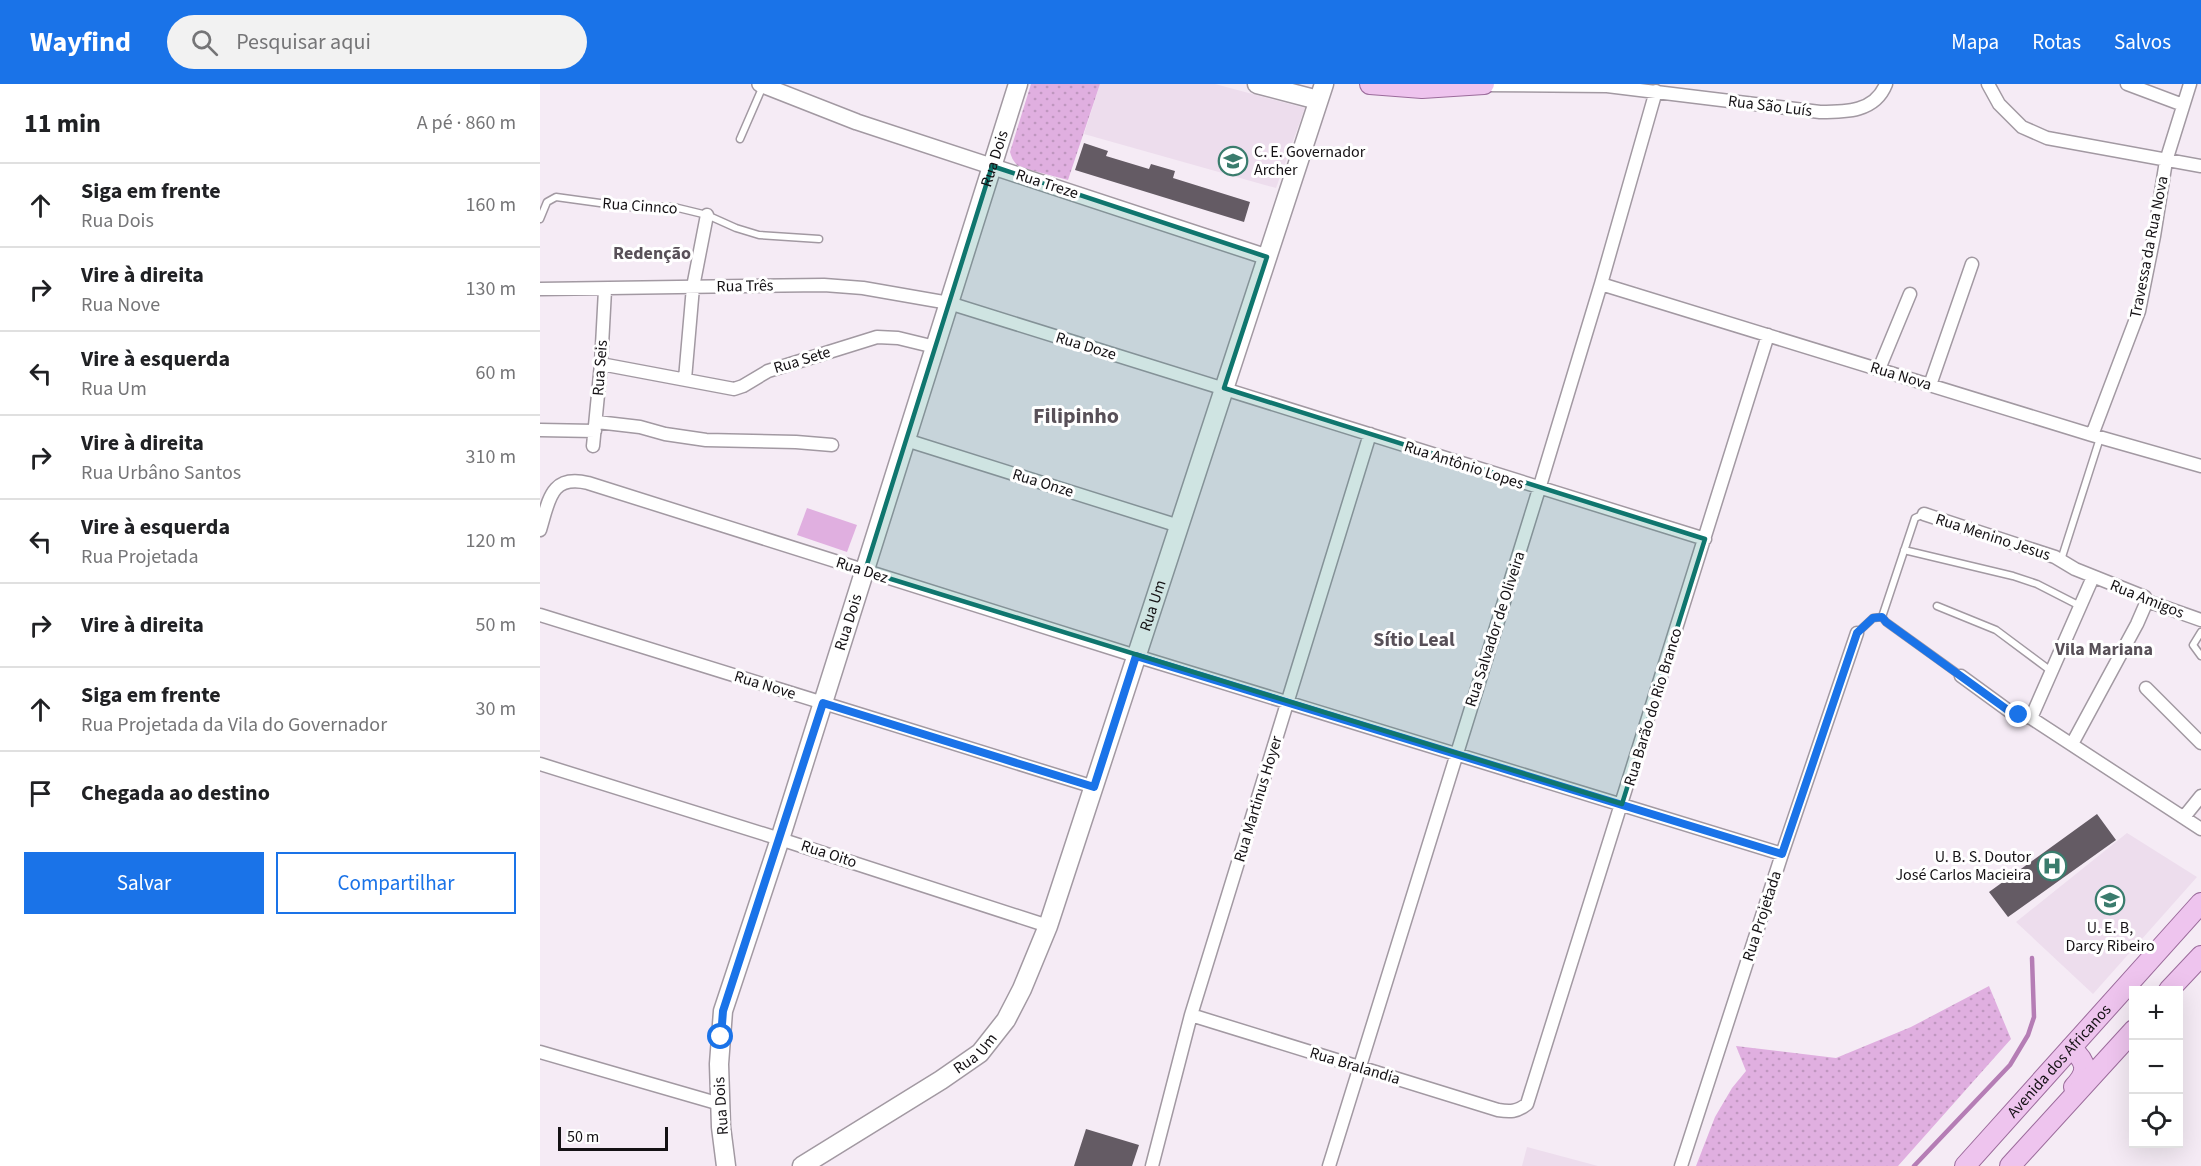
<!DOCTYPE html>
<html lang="pt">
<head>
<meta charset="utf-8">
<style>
	body { margin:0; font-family:"Source Sans 3",sans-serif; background:#f2f2f2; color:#202124 }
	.controls { position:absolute; right:18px; bottom:18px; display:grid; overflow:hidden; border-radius:0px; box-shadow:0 6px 24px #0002 }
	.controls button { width:54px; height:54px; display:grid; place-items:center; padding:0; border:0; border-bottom:2px solid #e0e0e0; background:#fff; color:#202124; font:30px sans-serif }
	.scale { position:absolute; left:18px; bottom:15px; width:110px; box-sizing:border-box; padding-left:6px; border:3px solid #141114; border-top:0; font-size:16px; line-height:21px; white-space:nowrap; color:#141114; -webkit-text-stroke:4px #fff; paint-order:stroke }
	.stop { position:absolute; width:18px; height:18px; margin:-14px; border:4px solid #1a73e8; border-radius:50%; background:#fff }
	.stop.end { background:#1a73e8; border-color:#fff; box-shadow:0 2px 6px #0008 }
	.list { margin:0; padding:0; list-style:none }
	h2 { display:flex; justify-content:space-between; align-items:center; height:78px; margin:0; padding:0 24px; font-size:26px }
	h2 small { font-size:20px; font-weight:400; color:#757577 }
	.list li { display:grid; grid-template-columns:39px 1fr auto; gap:18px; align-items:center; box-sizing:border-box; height:84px; padding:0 24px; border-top:2px solid #e0e0e0 }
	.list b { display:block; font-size:22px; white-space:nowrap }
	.list p { margin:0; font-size:20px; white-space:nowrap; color:#757577 }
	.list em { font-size:20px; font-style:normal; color:#757577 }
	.actions { display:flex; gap:12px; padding:18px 24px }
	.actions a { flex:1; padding:14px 0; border:2px solid #1a73e8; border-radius:0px; text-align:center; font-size:21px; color:#1a73e8 }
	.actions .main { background:#1a73e8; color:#fff }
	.icon { flex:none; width:33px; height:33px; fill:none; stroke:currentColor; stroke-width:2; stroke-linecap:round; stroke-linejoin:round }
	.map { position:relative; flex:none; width:1661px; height:1082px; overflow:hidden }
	header { display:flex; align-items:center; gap:36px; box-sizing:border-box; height:84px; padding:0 30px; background:#1a73e8; color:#fff }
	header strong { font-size:28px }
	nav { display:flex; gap:33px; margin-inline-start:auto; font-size:21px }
	.search { width:420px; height:54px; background:#f2f2f2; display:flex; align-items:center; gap:15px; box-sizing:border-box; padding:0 21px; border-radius:33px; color:#757577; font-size:22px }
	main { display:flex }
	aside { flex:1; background:#fff }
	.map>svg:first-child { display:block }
	.built { fill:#eddded }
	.grass { fill:url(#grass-dots) }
	.pitch { fill:#e0afe0 }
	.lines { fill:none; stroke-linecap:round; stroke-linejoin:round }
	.stream { stroke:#b57db5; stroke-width:4.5 }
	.building { fill:#645b64 }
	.service-casing { stroke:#a299a2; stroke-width:9 }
	.minor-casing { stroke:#a299a2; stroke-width:15 }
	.tertiary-casing { stroke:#a299a2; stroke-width:18 }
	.secondary-casing { stroke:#a299a2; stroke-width:21 }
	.primary-casing { stroke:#9b6b9b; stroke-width:22 }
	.service { stroke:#fff; stroke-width:6 }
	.minor { stroke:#fff; stroke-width:12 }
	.tertiary { stroke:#fff; stroke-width:15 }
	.secondary { stroke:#fff; stroke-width:18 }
	.primary { stroke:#eec4ee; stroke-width:20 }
	.route { stroke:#1a73e8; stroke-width:8 }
	.marked { fill:#0f766e; fill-opacity:0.2; stroke:#0f766e; stroke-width:4.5; stroke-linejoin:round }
	.labels { text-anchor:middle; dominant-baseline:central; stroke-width:6; stroke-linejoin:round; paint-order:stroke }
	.street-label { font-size:16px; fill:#141114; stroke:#fff }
	.poi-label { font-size:16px; fill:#141114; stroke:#fff; text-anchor:start }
	.neighbourhood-label { font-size:18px; font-weight:bold; fill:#585058; stroke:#fff }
	.quarter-label { font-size:20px; font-weight:bold; fill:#585058; stroke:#fff }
	.district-label { font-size:22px; font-weight:bold; fill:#585058; stroke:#fff }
</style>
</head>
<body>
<header>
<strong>Wayfind</strong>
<div class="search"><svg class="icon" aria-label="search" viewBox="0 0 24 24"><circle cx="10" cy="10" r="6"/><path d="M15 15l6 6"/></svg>Pesquisar aqui</div>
<nav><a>Mapa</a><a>Rotas</a><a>Salvos</a></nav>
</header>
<main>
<aside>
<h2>11 min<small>A pé · 860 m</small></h2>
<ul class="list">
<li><svg class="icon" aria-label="ahead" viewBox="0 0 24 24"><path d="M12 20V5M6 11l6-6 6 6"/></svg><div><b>Siga em frente</b><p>Rua Dois</p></div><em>160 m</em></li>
<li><svg class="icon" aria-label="right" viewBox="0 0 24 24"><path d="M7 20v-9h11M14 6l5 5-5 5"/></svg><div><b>Vire à direita</b><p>Rua Nove</p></div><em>130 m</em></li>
<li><svg class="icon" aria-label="left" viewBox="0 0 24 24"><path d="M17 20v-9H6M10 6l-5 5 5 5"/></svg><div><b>Vire à esquerda</b><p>Rua Um</p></div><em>60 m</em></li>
<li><svg class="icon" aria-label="right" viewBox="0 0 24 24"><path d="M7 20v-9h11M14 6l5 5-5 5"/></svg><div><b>Vire à direita</b><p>Rua Urbâno Santos</p></div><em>310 m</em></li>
<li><svg class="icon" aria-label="left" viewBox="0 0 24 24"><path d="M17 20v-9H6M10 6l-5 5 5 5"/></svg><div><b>Vire à esquerda</b><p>Rua Projetada</p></div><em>120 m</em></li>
<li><svg class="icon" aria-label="right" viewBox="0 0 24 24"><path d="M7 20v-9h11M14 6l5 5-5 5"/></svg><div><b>Vire à direita</b></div><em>50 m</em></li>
<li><svg class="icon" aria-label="ahead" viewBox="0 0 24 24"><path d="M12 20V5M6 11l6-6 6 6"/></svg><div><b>Siga em frente</b><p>Rua Projetada da Vila do Governador</p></div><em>30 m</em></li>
<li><svg class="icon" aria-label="arrive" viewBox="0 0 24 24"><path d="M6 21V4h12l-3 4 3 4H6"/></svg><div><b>Chegada ao destino</b></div></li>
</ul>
<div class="actions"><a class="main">Salvar</a><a>Compartilhar</a></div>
</aside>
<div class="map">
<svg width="1661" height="1082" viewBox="0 0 1661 1082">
	<defs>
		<pattern id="grass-dots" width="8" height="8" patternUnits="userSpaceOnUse" patternTransform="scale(1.5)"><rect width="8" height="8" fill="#e0afe0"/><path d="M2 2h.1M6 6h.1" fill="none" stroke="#bf96bf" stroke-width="1.8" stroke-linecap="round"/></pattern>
	</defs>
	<rect width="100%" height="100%" fill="#f5ebf5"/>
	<path class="built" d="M560 0H675L765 24 736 104 544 50Z
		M1587 749 1657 793 1553 910 1476 838Z
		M987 1063 1058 1082H982Z"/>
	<path class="grass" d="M491 0H560L528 96 479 83C474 78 472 75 470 68Z
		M1449 902 1471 955 1358 1082H1156L1175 1033 1192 1004 1206 987 1196 962 1296 974 1371 943Z"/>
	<path class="pitch" d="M267 424 317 441 307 468 257 451Z"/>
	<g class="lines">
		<path class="stream" d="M1374 1082 1470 981 1488 951 1494 933 1492 874"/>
	</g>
	<path class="building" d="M544 59 568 67 566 72 609 85 611 80 635 87 633 94 710 118 704 138 535 86Z
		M1557 730 1576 756 1468 833 1449 808Z
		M546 1045 599 1061 592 1082H534Z"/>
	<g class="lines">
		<g class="service-casing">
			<path id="service" d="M200 55 223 2
				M0 135 7 118 16 113 89 123H134L167 131 196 144 219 151 279 155
				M1384 430 1375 434 1342 533 1346 538 1421 592
				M1364 466 1473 492 1497 500 1540 522
				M1521 476 1560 354
				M1397 522 1456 546 1511 587
				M1661 548 1653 561 1661 572
				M1317 549 1333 534 1342 533"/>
		</g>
		<g class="minor-casing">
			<path id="minor" d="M1448 0 1459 20 1482 43 1507 54 1661 82
				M1587 0 1643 21
				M938 1 1067 2 1280 28C1306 28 1335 28 1346 0
				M1061 200 1552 351 1661 382
				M0 205 284 201 323 204 409 219 1165 455
				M61 280 194 305 203 302 228 287 337 253 358 254 395 263
				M1339 285 1370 210
				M145 295 153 203 167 131
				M1390 301 1432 180
				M57 338 100 343 125 350 166 356 256 358 292 361
				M0 346 55 347
				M1552 351 1599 227 1614 152 1626 77 1650 0
				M366 356 639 442
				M53 362 61 280 65 206
				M1384 430 1515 473 1535 485 1605 513 1607 517 1661 536
				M0 446C9 417 10 390 48 399L596 572 1242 770
				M0 531 554 703
				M1421 592 1469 627 1491 634 1661 745
				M1606 604 1661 659
				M1491 634 1553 493
				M1532 660 1597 540 1607 517
				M0 680 240 755 508 842
				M1644 733 1661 712
				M651 931 958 1026C970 1028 977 1028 987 1020L1228 251
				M0 968 180 1020
				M612 1082 651 931 830 350
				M789 1082 999 405 1061 200 1116 7
				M1141 1082 1242 770 1317 549"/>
		</g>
		<g class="tertiary-casing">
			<path id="tertiary" d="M220 0 317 38 727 173"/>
		</g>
		<g class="secondary-casing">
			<g id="secondary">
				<path d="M717 0 778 16"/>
				<path id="s1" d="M186 1082 181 1043 179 980 183 927 240 755 478 0"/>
				<path id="s2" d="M262 1082 401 996 440 969 466 936 482 905 508 842 784 0"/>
			</g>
		</g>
		<g class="primary-casing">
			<g id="primary">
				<path d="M830 0 882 4 944 0"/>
				<path d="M1629 906 1661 872"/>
				<path d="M1531 964C1547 978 1549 987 1534 1003"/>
				<path id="s3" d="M1425 1082 1661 819"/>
				<path d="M1470 1082 1594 946"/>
			</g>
		</g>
		<use href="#service" class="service"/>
		<use href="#minor" class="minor"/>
		<use href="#tertiary" class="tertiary"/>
		<use href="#secondary" class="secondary"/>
		<use href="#primary" class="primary"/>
	</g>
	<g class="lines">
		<path class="route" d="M181 953 183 927 283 619 554 703 596 572 1242 770 1317 549 1333 534 1342 533 1346 538 1469 627 1479 631"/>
	</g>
	<path class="marked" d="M452 82 727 173 684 304 1165 455 1082 720 325 487Z"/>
	<defs>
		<g id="school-ring" transform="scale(1.5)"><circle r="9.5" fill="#fff" stroke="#3a7c6d" stroke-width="1.5"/><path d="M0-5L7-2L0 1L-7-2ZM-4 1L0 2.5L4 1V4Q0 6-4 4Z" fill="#3a7c6d"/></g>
		<g id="hospital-ring" transform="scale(1.5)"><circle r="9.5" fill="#fff" stroke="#3a7c6d" stroke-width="1.5"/><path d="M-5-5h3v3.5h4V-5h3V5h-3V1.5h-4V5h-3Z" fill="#3a7c6d"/></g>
	</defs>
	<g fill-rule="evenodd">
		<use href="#school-ring" x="693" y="77"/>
		<use href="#hospital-ring" x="1512" y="782"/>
		<use href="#school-ring" x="1570" y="816"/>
	</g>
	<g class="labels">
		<g class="street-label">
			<text transform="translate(1230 22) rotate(7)">Rua São Luís</text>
			<text stroke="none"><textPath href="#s1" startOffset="1050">Rua Dois</textPath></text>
			<text transform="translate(507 100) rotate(18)">Rua Treze</text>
			<text transform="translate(100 122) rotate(4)">Rua Cinnco</text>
			<text transform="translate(1609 163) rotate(-79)">Travessa da Rua Nova</text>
			<text transform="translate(205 202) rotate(-1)">Rua Três</text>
			<text transform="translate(546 262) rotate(17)">Rua Doze</text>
			<text transform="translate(262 276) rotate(-17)">Rua Sete</text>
			<text transform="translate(60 284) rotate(-86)">Rua Seis</text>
			<text transform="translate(1361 292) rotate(17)">Rua Nova</text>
			<text transform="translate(924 381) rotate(18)">Rua Antônio Lopes</text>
			<text transform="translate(503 399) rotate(17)">Rua Onze</text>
			<text transform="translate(1453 453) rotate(18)">Rua Menino Jesus</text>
			<text transform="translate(322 486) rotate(18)">Rua Dez</text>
			<text transform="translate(1607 515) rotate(22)">Rua Amigos</text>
			<text stroke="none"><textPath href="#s2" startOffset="693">Rua Um</textPath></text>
			<text stroke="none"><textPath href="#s1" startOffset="564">Rua Dois</textPath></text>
			<text transform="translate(955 545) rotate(-72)">Rua Salvador de Oliveira</text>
			<text transform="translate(225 601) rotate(17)">Rua Nove</text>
			<text transform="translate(1113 623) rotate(-73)">Rua Barão do Rio Branco</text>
			<text transform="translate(718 715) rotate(-73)">Rua Martinus Hoyer</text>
			<text transform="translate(289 770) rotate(18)">Rua Oito</text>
			<text transform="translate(1222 832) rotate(-72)">Rua Projetada</text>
			<text stroke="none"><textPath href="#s2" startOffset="207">Rua Um</textPath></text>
			<text stroke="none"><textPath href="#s3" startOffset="141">Avenida dos Africanos</textPath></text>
			<text transform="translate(815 982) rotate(17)">Rua Bralandia</text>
			<text transform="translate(181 1022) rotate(-94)">Rua Dois</text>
		</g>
		<g class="poi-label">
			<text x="714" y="68">C. E. Governador<tspan x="714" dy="18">Archer</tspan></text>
			<text x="1491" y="773" text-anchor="end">U. B. S. Doutor<tspan x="1491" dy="18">José Carlos Macieira</tspan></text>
			<text x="1570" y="844" text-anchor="middle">U. E. B,<tspan x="1570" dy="18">Darcy Ribeiro</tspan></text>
		</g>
		<g class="neighbourhood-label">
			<text x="112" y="169">Redenção</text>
			<text x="1564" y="565">Vila Mariana</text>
		</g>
		<g class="quarter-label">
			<text x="874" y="556">Sítio Leal</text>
		</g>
		<g class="district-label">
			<text x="536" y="332">Filipinho</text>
		</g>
	</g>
</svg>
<div class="controls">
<button>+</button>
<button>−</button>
<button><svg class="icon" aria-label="locate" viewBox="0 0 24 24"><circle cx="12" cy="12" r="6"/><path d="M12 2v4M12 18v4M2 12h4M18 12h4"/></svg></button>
</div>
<div class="scale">50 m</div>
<div class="stop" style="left:181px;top:953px"></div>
<div class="stop end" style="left:1479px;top:631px"></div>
</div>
</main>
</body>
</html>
